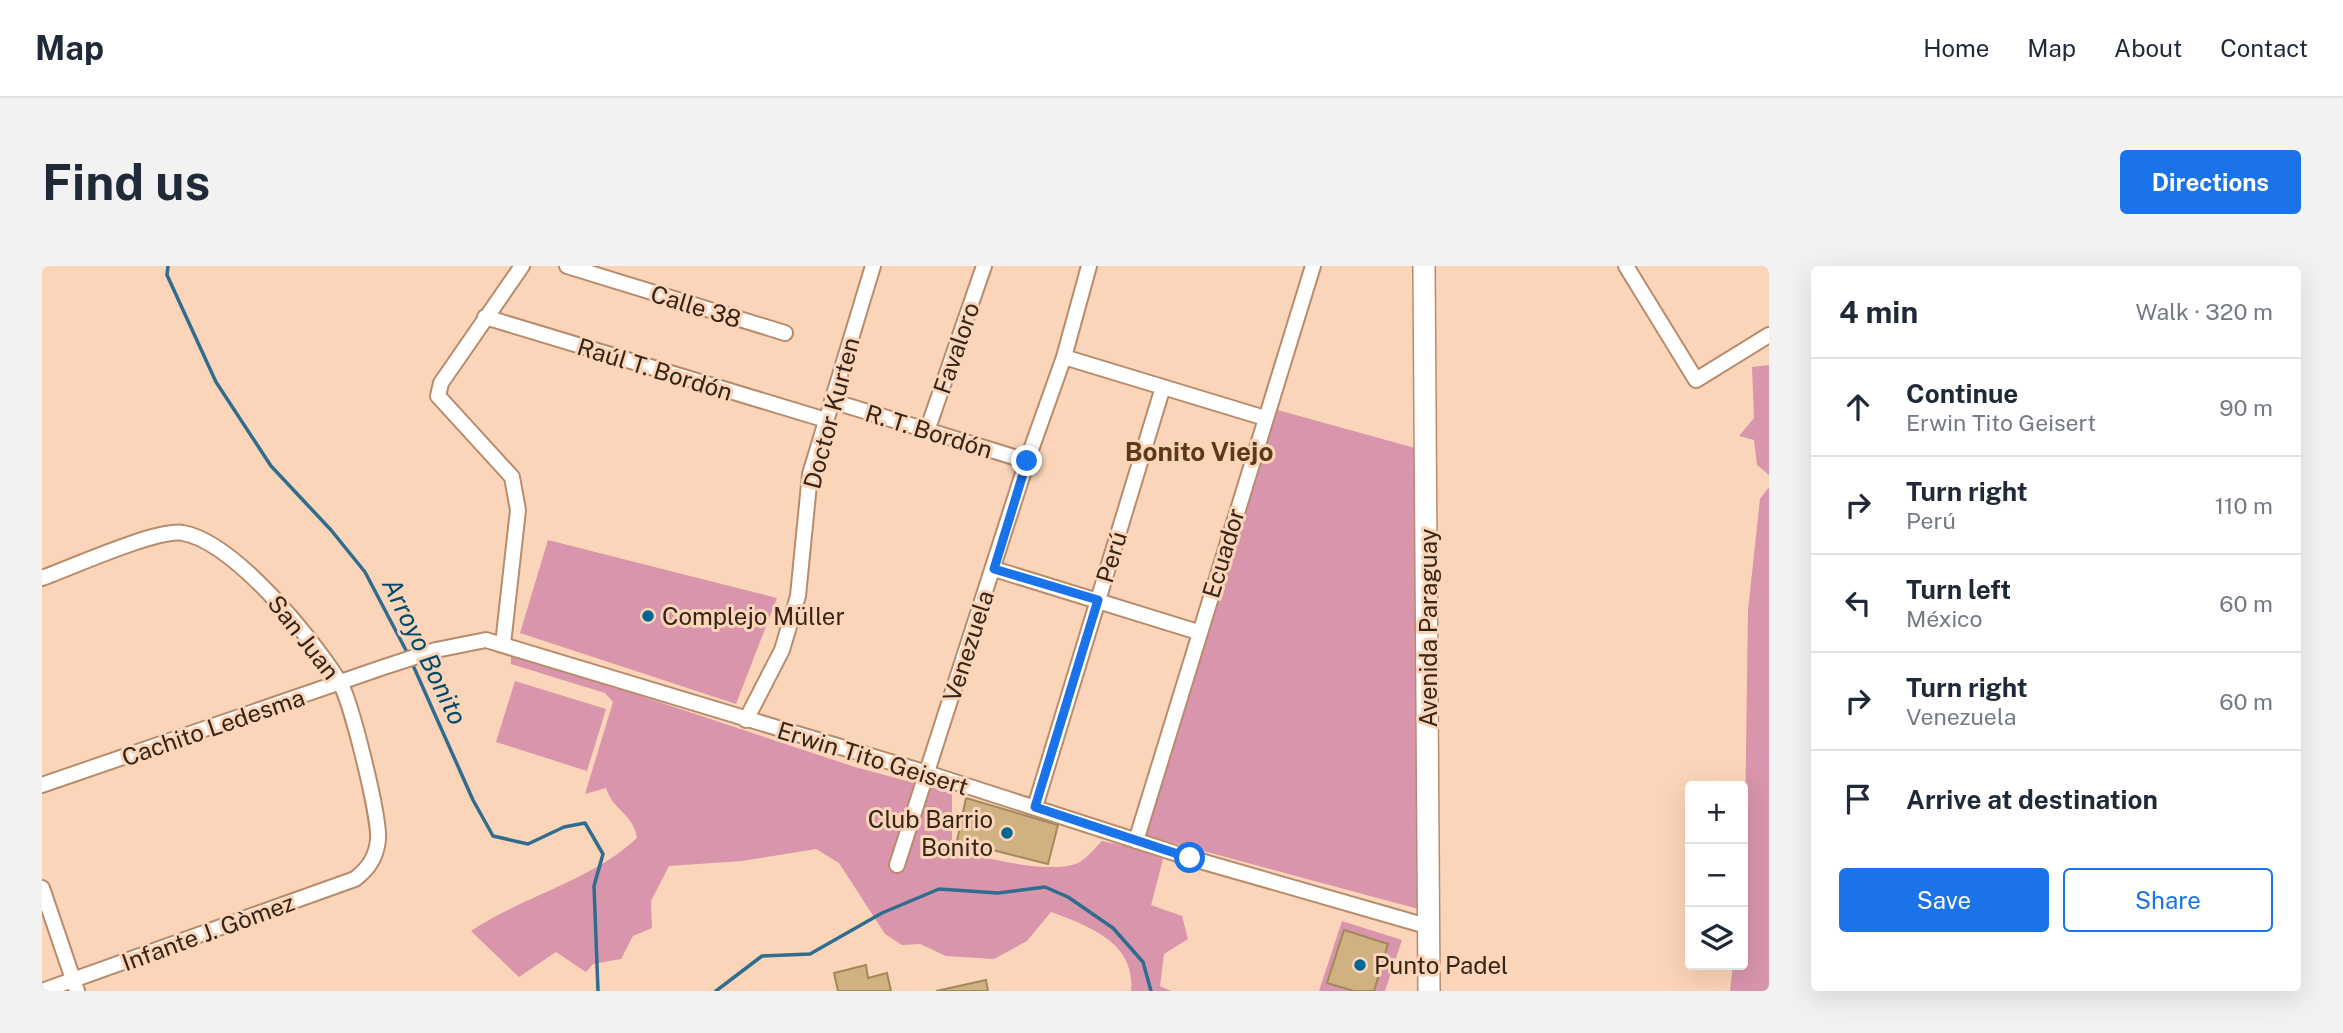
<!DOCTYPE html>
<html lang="en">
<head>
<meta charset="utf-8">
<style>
	body { margin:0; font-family:"Public Sans",sans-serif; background:#f2f2f3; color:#1f2937 }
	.controls { position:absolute; right:21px; bottom:21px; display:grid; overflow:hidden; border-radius:7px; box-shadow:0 7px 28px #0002 }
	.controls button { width:63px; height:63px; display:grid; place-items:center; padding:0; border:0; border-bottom:2px solid #e0e1e3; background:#fff; color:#1f2937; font:35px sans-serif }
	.stop { position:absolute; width:21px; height:21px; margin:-16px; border:5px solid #1a73e8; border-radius:50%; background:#fff }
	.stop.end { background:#1a73e8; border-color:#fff; box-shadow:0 2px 7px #0008 }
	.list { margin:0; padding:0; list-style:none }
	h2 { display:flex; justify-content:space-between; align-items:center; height:91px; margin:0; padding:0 28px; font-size:30px }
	h2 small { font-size:23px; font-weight:400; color:#747a83 }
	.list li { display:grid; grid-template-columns:46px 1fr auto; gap:21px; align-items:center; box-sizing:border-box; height:98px; padding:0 28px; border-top:2px solid #e0e1e3 }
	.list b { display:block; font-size:26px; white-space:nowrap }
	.list p { margin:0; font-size:23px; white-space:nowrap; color:#747a83 }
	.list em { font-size:23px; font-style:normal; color:#747a83 }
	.actions { display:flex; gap:14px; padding:21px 28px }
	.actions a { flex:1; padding:16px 0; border:2px solid #1a73e8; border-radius:7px; text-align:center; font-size:24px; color:#1a73e8 }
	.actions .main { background:#1a73e8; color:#fff }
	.icon { flex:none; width:38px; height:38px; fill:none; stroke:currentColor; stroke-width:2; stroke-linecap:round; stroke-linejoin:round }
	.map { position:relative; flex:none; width:1727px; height:725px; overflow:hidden; border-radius:7px }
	header { display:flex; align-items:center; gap:42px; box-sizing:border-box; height:98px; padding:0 35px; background:#fff; border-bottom:2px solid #e0e1e3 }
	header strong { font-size:33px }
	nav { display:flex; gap:38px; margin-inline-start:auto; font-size:24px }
	.intro { display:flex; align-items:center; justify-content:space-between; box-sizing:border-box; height:168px; padding:0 42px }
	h1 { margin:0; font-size:49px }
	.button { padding:18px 32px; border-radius:7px; background:#1a73e8; color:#fff; font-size:24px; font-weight:700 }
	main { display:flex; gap:42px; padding:0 42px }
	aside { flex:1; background:#fff; border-radius:7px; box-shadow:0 7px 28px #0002 }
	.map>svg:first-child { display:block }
	.green { fill:#d895ab }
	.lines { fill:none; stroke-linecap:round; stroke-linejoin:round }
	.stream { stroke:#306c8d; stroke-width:3.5 }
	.building { fill:#cfb182; stroke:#a4875a; stroke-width:2 }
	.minor-casing { stroke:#b88c6b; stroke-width:18 }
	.secondary-casing { stroke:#b88c6b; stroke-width:24 }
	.minor { stroke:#fff; stroke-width:14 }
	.secondary { stroke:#fff; stroke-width:21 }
	.route { stroke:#1a73e8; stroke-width:9 }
	.poi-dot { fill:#006694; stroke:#fbd5b9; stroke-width:2.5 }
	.labels { text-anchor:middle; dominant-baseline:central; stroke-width:6; stroke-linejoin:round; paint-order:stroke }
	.street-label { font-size:24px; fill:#362517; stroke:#fbd5b9 }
	.poi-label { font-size:24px; fill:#362517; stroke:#fbd5b9; text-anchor:start }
	.neighbourhood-label { font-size:26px; font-weight:bold; fill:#5f3818; stroke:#fbd5b9 }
	.water-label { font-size:26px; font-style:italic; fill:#004a6d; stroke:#fbd5b9 }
</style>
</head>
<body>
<header>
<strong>Map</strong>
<nav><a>Home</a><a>Map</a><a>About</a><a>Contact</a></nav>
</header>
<div class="intro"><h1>Find us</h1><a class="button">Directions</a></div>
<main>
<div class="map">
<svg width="1727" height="725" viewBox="0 0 1727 725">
	<rect width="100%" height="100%" fill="#fbd5b9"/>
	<path class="green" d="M1727 99V209L1715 199 1712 174 1697 170 1712 152 1710 101Z
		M1232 143 1391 187 1396 317 1391 647 1102 569Z
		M1727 221V725H1688L1691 699H1701L1706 344 1718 233Z
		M506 274 735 332 694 438 478 367Z
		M469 387 813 501 910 527V581C938 592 1009 609 1036 597 1044 593 1053 582 1060 575L1089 581 1121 593 1109 639 1140 650 1146 673 1122 688 1118 720 1129 725H1089C1094 677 1047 660 1009 646L985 675 952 693 904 690 878 678 860 679 843 668 797 597 774 583 700 595 627 600 609 635 610 662 591 670 579 693 551 698 544 706 514 686 477 711 429 665C481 630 549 615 595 572 591 547 571 545 564 522L543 528 571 436 563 427 469 398Z
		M473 415 564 443 545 505 454 476Z
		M1300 655 1360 674 1343 725H1277Z"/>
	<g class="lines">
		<path class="stream" d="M126 0 125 9 174 116 229 200 289 264 323 306 367 390
			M370 397 431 534 451 570 486 578 522 561 543 557 561 588 552 620 556 725
			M674 725 720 690 768 688 840 647 897 623 956 627 1003 621 1026 631 1071 662 1101 696 1109 725"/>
	</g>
	<path class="building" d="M924 532 1016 559 1006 598 915 575Z
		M1302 664 1346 678 1332 725H1312L1285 717Z
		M824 699 826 712 845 707 849 725H796L792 707Z
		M944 714 946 725H894Z"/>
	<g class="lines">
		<g class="minor-casing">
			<path id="minor" d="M525 0 743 67
				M1584 0 1654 114 1727 69
				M443 51 784 154
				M1022 91 1223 152
				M790 135 985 195
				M885 165 942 0
				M952 303 1156 366
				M0 312C28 302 116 262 141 267 192 276 270 372 297 415 309 433 338 552 336 574 334 592 326 603 313 613L0 725
				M461 378 476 244 470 211 396 130 399 117 480 0
				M704 454 740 384 756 330 768 208 831 0
				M0 519 342 401 394 384 444 374 885 507 1148 592 1388 661
				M993 541 1121 121
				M1094 575 1271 0
				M855 599 985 195 1022 91 1047 0
				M0 622 35 725"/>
		</g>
		<g class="secondary-casing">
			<path id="secondary" d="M1382 0 1387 725"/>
		</g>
		<use href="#minor" class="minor"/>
		<use href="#secondary" class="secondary"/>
	</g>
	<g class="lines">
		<path class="route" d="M985 195 952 303 1056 334 993 541 1148 592"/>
	</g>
	<g class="poi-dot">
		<circle cx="606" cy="350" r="7"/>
		<circle cx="965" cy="567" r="7"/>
		<circle cx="1318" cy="699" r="7"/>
	</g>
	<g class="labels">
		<g class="street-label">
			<text transform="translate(654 40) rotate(17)">Calle 38</text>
			<text transform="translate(914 82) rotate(-71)">Favaloro</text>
			<text transform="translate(613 103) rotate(17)">Raúl T. Bordón</text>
			<text transform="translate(789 147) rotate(-75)">Doctor Kurten</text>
			<text transform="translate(887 165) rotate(17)">R. T. Bordón</text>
			<text transform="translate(1181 287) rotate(-73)">Ecuador</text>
			<text transform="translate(1069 291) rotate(-73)">Perú</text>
			<text transform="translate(1386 362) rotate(-90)">Avenida Paraguay</text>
			<text transform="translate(262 371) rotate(52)">San Juan</text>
			<text transform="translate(926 380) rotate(-72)">Venezuela</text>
			<text transform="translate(171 461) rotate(-19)">Cachito Ledesma</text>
			<text transform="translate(831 492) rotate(17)">Erwin Tito Geisert</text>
			<text transform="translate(166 666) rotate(-20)">Infante J. Gòmez</text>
		</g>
		<g class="poi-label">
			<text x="620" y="350">Complejo Müller</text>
			<text x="951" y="553" text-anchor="end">Club Barrio<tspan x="951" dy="28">Bonito</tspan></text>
			<text x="1332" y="699">Punto Padel</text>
		</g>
		<g class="neighbourhood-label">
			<text x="1157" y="185">Bonito Viejo</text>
		</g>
		<g class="water-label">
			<text transform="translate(383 385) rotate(64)">Arroyo Bonito</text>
		</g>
	</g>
</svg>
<div class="controls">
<button>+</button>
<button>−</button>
<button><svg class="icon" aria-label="layers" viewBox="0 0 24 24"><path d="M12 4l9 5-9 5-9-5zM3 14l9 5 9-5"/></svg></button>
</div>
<div class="stop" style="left:1148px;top:592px"></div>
<div class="stop end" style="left:985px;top:195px"></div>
</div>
<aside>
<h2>4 min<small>Walk · 320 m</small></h2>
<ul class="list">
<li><svg class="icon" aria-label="ahead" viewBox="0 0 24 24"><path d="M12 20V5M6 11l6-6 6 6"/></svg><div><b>Continue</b><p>Erwin Tito Geisert</p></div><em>90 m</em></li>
<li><svg class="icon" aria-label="right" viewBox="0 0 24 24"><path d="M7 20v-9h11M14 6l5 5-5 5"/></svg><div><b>Turn right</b><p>Perú</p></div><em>110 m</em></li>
<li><svg class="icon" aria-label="left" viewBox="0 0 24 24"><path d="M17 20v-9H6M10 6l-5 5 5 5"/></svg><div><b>Turn left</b><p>México</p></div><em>60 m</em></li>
<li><svg class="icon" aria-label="right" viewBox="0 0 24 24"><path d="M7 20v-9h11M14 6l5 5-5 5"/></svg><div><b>Turn right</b><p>Venezuela</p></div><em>60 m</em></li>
<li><svg class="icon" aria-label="arrive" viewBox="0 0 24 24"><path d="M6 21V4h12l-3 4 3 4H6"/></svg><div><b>Arrive at destination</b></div></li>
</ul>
<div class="actions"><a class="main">Save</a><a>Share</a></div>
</aside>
</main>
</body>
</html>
